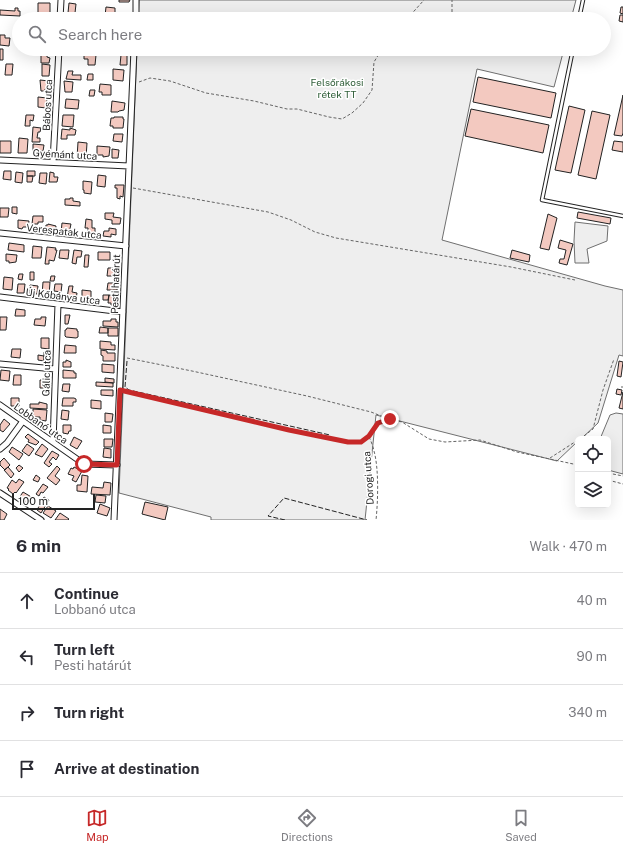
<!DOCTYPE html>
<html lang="en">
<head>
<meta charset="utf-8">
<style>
	body { margin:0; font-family:"Public Sans",sans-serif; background:#f7f7f7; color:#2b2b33 }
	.controls { position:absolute; right:12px; bottom:12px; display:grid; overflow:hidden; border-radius:6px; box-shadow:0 4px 16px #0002 }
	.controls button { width:36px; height:36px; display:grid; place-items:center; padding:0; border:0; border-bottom:1px solid #e1e1e2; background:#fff; color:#2b2b33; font:20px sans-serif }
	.scale { position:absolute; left:12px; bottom:10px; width:83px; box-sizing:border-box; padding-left:4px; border:2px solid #222; border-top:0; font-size:11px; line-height:14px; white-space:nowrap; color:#222; -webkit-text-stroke:3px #fff; paint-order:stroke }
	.stop { position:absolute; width:12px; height:12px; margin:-9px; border:3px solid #c62828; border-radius:50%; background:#fff }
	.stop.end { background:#c62828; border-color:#fff; box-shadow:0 1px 4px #0008 }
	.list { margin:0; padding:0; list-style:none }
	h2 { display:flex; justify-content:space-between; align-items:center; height:52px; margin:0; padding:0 16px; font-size:17px }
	h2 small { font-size:13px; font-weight:400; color:#7c7c81 }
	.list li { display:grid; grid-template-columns:26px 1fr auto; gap:12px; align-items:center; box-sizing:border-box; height:56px; padding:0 16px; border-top:1px solid #e1e1e2 }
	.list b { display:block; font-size:15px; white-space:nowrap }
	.list p { margin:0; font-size:13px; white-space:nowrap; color:#7c7c81 }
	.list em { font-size:13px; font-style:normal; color:#7c7c81 }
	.icon { flex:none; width:22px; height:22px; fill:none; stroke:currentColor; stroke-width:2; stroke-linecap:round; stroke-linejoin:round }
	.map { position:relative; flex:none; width:623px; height:520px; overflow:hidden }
	.search { position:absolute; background:#fff; box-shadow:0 4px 16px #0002; left:12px; right:12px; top:12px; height:44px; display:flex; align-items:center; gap:10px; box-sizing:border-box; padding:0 14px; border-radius:22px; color:#7c7c81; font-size:15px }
	.sheet { height:276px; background:#fff }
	nav { display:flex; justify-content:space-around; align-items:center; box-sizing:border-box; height:56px; border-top:1px solid #e1e1e2; background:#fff; font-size:11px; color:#7c7c81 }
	nav a { display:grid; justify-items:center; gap:2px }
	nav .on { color:#c62828 }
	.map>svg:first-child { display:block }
	.green { fill:#eee; stroke:#6f6f6f }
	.building { fill:#f3c9c0; stroke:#222 }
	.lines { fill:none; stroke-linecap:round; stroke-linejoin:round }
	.lane-casing { stroke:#222; stroke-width:4.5 }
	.street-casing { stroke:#222; stroke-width:7 }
	.path { stroke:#646464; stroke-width:1; stroke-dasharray:3 2; stroke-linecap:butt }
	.lane { stroke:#fff; stroke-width:2.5 }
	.street { stroke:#fff; stroke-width:5 }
	.fence { stroke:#222; stroke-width:1; stroke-dasharray:5 2; stroke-linecap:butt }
	.route { stroke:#c62828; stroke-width:5 }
	.labels { text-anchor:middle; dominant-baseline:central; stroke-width:3; stroke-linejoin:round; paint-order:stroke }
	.park-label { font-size:10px; fill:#2f5e38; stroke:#fff }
	.street-label { font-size:10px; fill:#222; stroke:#fff }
</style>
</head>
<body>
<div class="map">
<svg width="623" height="520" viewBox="0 0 623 520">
	<rect width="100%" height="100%" fill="#fff"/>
	<path class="green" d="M139 0H576L571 19H138Z
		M137 49H564L554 87 477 69 442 240 605 286 623 290V356L619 355 598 423 581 439H578V441L557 461 376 415 365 520H211V517L119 493Z
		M575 222 608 226 607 241 587 249 589 263H575L574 241Z
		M616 413 623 414V474L608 470V439H600L610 415Z"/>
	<path class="building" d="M119 0H130L129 2H119Z
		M38 3H50V15L38 14Z
		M69 3 76 4 75 13H68Z
		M106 7 115 8V17L105 16Z
		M621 7H623V14L620 13Z
		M15 8H18V11H20V16L0 15V10L15 11Z
		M620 15H623V22L619 21Z
		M0 35H5V38H10L9 46 0 45Z
		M0 49H3V60H0Z
		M48 49 53 50V54H47Z
		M84 54 96 55 95 65H88V59H84Z
		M41 55H47V57L50 58 49 63H41Z
		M121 55H127V65H120Z
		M6 64H13L12 75H5Z
		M42 64 50 65 49 76H42Z
		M113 69 124 70 123 81 113 80Z
		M68 71H73L72 75H81V80L66 79Z
		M88 74H93V80H87Z
		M478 77 556 93 551 118 473 102Z
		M40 80 49 81 48 90 45 89V91H41Z
		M64 81 73 82 72 92H65Z
		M100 84 111 85V95H102V92H99Z
		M90 90H95L94 96H89Z
		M623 95V133L622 136 614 135Z
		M38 97 47 98 46 108 38 107Z
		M66 99 79 100 78 109 65 108Z
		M112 101 125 103 124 110 119 111 118 112H111Z
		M569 106 585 110 571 173 555 170Z
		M471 109 549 125 543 153 465 136Z
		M592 111 610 115 596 179 578 175Z
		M26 115H34L33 121 30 120V126H25Z
		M63 115H74L73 127 62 126Z
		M114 117H123V119H124L123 128H113V126H110L111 118H114Z
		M33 127 41 128 40 132H38L37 138H40V142H32Z
		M70 128 76 130 75 135H67V139H61L62 129 70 130Z
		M114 134H123L122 142 113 141Z
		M19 138 28 139 27 153H18Z
		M0 141H11V153H0Z
		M614 141 623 142V152L612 150Z
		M78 142 87 143 86 158H77Z
		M33 144 44 145 43 151H33Z
		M97 146 110 147 109 156 103 157V155H97Z
		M112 149 119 150 118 158H112Z
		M4 171H11V180L3 179Z
		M27 171H35V176H27Z
		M16 172 23 173 22 183 15 182Z
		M50 172 54 173V177H58L57 182H49Z
		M40 173H47L46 184 39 183Z
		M98 175 106 176 105 187 97 186Z
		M27 176H33L32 182H27Z
		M83 181 92 182 91 194 84 193V190H83Z
		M115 185H124L123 197 120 196V199L117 198V188H115Z
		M70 198H73V201L80 202V206L65 205V199H70Z
		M12 207H17V214L12 213Z
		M0 208H9L8 217H0Z
		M578 212 611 218 610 224 577 218Z
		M105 213H114L113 217 121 218 120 224H112V220L105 219Z
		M548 214 557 218 549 250 540 248Z
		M33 216H43V222H38V224H32Z
		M86 219 92 220V228H95V236L88 235V228H85Z
		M18 220 29 221 28 227H23L22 229 18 228Z
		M62 223 71 224 69 233H61Z
		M48 224 56 226 55 234 45 233 46 225H48Z
		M109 228 116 229V235L111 234V237L103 236 104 231H109Z
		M560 240 573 244 567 265 559 263 560 259H564L566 250 558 248Z
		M9 243 24 245V252L8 250Z
		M33 246 42 247 41 258H32Z
		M47 247 56 248 55 250H57L54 261 49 260V264H45Z
		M60 250H69L68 259 59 258Z
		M74 250 82 251 81 257H77L76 264 72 263Z
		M512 250 530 255 529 262 510 258Z
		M98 252H110V260H98Z
		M6 254 17 255 16 262 9 263V261H6Z
		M85 255H89L88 267H84Z
		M108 268H118L117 276H107Z
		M30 272H34V280H30Z
		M19 274H23L22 280 18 279Z
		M51 276H55L54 281H50Z
		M4 277 13 278 12 290 3 289Z
		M43 282H50L49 296 42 295Z
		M108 283H118L117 290H107Z
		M18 284H25L24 293H17Z
		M55 284H62L61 292 54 291Z
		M30 285 38 286 37 294 29 293Z
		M69 286H73L72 292 77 293 76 299 67 298Z
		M82 290 91 291V300L82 299Z
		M103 295H109L108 300H103Z
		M109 295 117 296 116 304 111 305V303H108Z
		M16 309 25 310V316H15Z
		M65 315H70L68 324H65Z
		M0 317H7L6 330H0Z
		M41 317H46L45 326 34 325 35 319H41Z
		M111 319H116V322H118V327L103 326V321H111Z
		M100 327 108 328V333H99Z
		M67 328 77 329V331H78V337L76 338 66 337 65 336V330H66Z
		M108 328H118V336H108Z
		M41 338H49V349L41 348Z
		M100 341 111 342V345H115V350L100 349Z
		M65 345 76 346V353H64Z
		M12 349H21L20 358 11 357Z
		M101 350 107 351V353H115V361H103V356L101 355Z
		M44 352 49 353V362L44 361Z
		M38 355 44 356V361L38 360Z
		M66 360 71 362V367H63V362H66Z
		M619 361 623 362 621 377 617 376Z
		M102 364 114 365V373L102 372Z
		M1 370 10 371 9 381 0 380Z
		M63 370 74 371V373H76V378H63Z
		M14 375H21V385H13Z
		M105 378 114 379V383L105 382Z
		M40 380H48V388H40Z
		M96 382 113 383V387L96 386Z
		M63 384H70L69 392 62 391Z
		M617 389 622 390 621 395 616 394Z
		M101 390H113V396L101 395Z
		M623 392V409L619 408Z
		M11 398H19V406H11Z
		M63 398H74L76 399V402H73V406H62Z
		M91 400 101 401V409L91 408Z
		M39 402 47 404V409L30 408V404H39Z
		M33 409 47 410 46 421 40 420V417H33Z
		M62 410 69 411 68 420 61 419Z
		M105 413 113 414 112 422H105Z
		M4 419 10 424 3 432 0 430V425Z
		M63 425H71V431H69L68 434 63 433Z
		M103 425 111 426V433H103Z
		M28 434 39 442 36 445 28 442 29 440 25 437Z
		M74 437 82 441 77 449 70 445Z
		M104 439H113L112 447H104Z
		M27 444 34 449 29 456 22 451Z
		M42 444 48 449 42 457 35 454Z
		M12 447 23 454 19 460 9 452Z
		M104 448 111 449V458L103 457Z
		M52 451 59 455 56 460 53 457 49 462 52 464 49 467 44 463Z
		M4 458 10 465 5 470 0 465V462Z
		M19 465 23 468 19 472 16 468Z
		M57 466 60 469 55 476 60 480 56 485 47 478Z
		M8 467 14 474 11 478 4 470Z
		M74 467 82 471 76 482 72 480 74 476 68 474 71 468 73 469Z
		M36 475 40 478 38 482 33 480Z
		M82 475 88 476 87 492 77 491V485H81Z
		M19 479 24 482 16 493 15 492 13 494 8 490 9 489 7 488 12 480 16 483Z
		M104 482 111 483 110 495 91 494 92 487 103 488Z
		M43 484 48 487 43 493 41 492 39 496 36 494Z
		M23 492 33 498 30 502 29 501 27 503 19 498Z
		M96 495 106 496 105 503 95 502Z
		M44 497 49 500 41 513 37 510Z
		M145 502 168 507 165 520 142 514Z
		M100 504 110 508 107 516 97 513Z
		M48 506 56 511 51 518 43 513Z
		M0 509 7 514 4 520H0Z
		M60 513 69 519 68 520H55Z"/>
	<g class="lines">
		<g class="lane-casing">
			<path id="lane" d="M579 19 583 0
				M573 49 542 200 623 216"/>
		</g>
		<g class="street-casing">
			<path id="street" d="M60 19 61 0
				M136 19V0
				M0 160 129 166
				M53 162 59 49
				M0 233 126 246
				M0 297 123 312
				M0 364 55 369
				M0 405 84 464 117 465
				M53 442 58 304
				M0 449 7 443 23 421
				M0 493 41 520
				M114 520 134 49"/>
		</g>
		<path class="path" d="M452 12V0
			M407 19 424 0
			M139 82 150 78 170 81 206 93 254 101 287 109H297L329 117 342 119 352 113 363 103 372 90 374 62 382 49
			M133 188 268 212 291 220 315 232 336 238 511 267 575 280
			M127 358 192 371 307 396 371 412 389 419
			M621 387H623
			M124 391 289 430 348 441 361 442 369 436 378 423 390 419 402 422 429 439 445 442 480 440 517 452 578 465
			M369 437C371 441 373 446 374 451 379 469 378 501 376 520
			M580 439 593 429 603 390 614 359
			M550 458 578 440
			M608 473 623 476
			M608 480 623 484"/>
		<use href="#lane" class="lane"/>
		<use href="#street" class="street"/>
		<path class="fence" d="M127 361 125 387 129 390 330 435
			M285 520 268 516 284 498 367 520"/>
	</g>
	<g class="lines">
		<path class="route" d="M84 464 117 465 120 390 289 430 348 442H361L369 436 378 423 390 419"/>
	</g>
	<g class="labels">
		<g class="park-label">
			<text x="337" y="82">Felsőrákosi<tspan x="337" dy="12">rétek TT</tspan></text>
		</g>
		<g class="street-label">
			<text transform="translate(47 105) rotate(-87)">Bábos utca</text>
			<text transform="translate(65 154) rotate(3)">Gyémánt utca</text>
			<text transform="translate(64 231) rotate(6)">Verespatak utca</text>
			<text transform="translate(115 284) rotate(-88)">Pesti határút</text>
			<text transform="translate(63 296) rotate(7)">Új Kőbánya utca</text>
			<text transform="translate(46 373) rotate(-88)">Gálic utca</text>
			<text transform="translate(41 423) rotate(35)">Lobbanó utca</text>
			<text transform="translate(368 478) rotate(-94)">Dorogi utca</text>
		</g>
	</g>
</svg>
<div class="controls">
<button><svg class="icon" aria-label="locate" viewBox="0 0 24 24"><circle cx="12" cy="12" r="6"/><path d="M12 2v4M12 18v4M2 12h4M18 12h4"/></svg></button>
<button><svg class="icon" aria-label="layers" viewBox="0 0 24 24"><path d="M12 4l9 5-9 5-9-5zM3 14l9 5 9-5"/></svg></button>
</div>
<div class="scale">100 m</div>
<div class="stop" style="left:84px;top:464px"></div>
<div class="stop end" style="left:390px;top:419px"></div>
<div class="search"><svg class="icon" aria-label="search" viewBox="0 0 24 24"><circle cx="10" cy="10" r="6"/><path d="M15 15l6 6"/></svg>Search here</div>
</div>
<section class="sheet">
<h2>6 min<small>Walk · 470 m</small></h2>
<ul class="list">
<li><svg class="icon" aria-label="ahead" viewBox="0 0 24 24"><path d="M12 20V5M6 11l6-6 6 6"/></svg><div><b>Continue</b><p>Lobbanó utca</p></div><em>40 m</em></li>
<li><svg class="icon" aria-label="left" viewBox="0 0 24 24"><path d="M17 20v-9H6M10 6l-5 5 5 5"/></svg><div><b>Turn left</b><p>Pesti határút</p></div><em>90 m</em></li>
<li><svg class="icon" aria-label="right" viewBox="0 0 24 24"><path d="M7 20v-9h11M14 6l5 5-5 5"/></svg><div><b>Turn right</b></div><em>340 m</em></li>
<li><svg class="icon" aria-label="arrive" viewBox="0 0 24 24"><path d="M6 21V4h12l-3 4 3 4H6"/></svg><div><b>Arrive at destination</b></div></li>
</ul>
</section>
<nav>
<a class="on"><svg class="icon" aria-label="map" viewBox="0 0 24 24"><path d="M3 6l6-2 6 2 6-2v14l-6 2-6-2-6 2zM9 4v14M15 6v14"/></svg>Map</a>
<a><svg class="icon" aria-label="directions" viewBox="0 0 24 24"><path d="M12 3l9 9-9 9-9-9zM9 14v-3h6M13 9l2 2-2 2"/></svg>Directions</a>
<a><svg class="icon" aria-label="saved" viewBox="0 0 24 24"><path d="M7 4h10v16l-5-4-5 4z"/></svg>Saved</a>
</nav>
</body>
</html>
